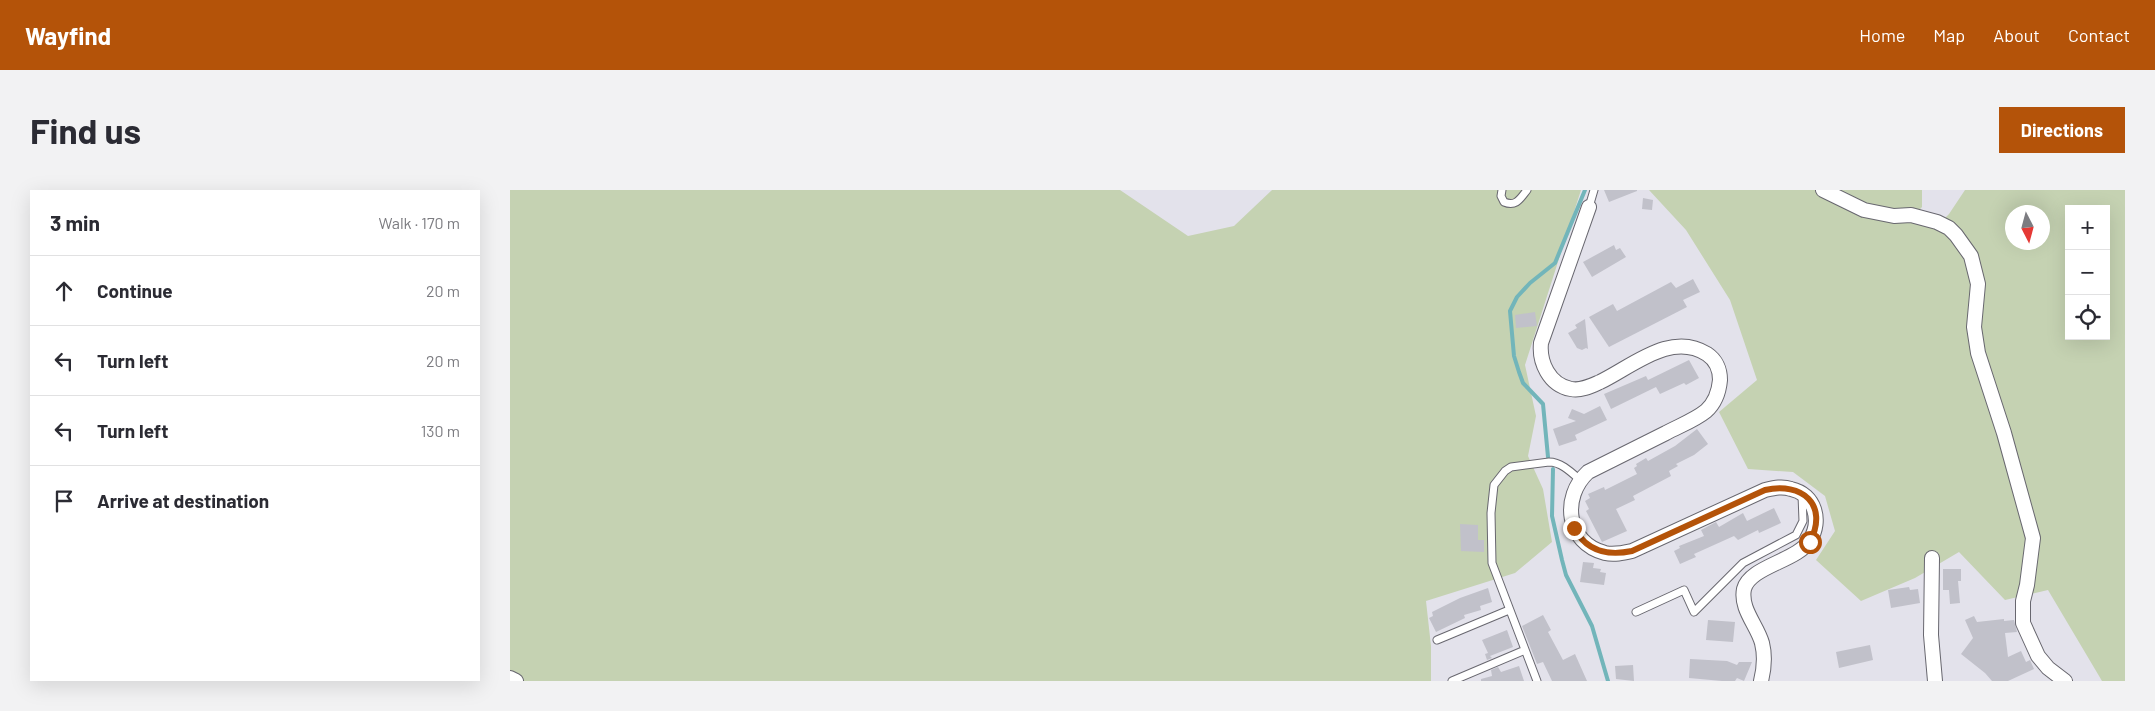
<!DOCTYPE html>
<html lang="en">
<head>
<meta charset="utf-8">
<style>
	body { margin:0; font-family:Barlow,sans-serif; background:#f2f2f3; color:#2b2b33 }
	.controls { position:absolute; right:15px; top:15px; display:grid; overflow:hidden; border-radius:0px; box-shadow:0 5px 20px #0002 }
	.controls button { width:45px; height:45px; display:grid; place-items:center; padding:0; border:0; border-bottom:1px solid #e1e1e2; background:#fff; color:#2b2b33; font:25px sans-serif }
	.compass { position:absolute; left:1495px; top:15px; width:45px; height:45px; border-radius:50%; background:#fff; box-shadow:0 5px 20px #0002; rotate:174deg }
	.stop { position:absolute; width:15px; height:15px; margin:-11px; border:4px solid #b45309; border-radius:50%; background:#fff }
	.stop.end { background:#b45309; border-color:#fff; box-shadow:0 1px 5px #0008 }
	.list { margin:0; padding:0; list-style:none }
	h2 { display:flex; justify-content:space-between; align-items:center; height:65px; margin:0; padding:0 20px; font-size:21px }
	h2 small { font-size:16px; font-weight:400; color:#7c7c81 }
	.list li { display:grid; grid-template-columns:32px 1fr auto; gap:15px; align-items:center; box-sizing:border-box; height:70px; padding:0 20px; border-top:1px solid #e1e1e2 }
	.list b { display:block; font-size:19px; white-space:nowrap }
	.list em { font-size:16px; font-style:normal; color:#7c7c81 }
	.icon { flex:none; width:28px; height:28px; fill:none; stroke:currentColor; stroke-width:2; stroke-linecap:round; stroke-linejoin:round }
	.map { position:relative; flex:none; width:1615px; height:491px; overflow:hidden; border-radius:0px }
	header { display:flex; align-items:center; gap:30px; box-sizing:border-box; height:70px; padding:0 25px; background:#b45309; color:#fff }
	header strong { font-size:24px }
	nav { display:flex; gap:28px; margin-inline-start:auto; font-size:18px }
	.intro { display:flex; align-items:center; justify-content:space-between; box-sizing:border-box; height:120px; padding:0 30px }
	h1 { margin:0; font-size:35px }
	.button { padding:12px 22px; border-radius:0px; background:#b45309; color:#fff; font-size:18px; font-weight:700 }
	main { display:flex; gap:30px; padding:0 30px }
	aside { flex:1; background:#fff; border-radius:0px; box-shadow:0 5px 20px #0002 }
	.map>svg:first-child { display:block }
	.green { fill:#c5d2b2; fill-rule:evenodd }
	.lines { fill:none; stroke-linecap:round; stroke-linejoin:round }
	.stream { stroke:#72b5ba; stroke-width:4 }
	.building { fill:#c1c1ca }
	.lane-casing { stroke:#68676f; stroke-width:9 }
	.street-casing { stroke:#68676f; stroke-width:16 }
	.lane { stroke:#fff; stroke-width:7 }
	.street { stroke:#fff; stroke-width:14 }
	.route { stroke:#b45309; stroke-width:6 }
</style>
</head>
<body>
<header>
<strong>Wayfind</strong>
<nav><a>Home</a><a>Map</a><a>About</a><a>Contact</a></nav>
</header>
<div class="intro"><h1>Find us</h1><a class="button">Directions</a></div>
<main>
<aside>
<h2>3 min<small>Walk · 170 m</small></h2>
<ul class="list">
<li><svg class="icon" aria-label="ahead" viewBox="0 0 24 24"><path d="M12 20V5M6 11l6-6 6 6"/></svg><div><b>Continue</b></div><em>20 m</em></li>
<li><svg class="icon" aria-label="left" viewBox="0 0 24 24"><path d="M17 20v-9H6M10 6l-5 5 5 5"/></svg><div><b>Turn left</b></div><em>20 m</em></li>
<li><svg class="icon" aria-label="left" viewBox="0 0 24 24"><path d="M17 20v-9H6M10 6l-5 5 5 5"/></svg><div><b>Turn left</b></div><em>130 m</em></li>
<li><svg class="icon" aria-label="arrive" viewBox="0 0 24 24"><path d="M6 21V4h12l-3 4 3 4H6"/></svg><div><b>Arrive at destination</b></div></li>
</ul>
</aside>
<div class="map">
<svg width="1615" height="491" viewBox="0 0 1615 491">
	<rect width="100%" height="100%" fill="#e3e2eb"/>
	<path class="green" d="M0 0H610L678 46 724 36 762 0H1071L1015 175 1026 226 1018 266 1033 299 1042 352 1005 383 916 411 921 456V491H0Z
		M1139 0H1412V17L1402 28 1425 38 1439 24 1455 0H1615V491H1592L1538 400 1495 410 1449 362 1405 388 1351 411 1306 370 1325 341 1315 306 1283 282 1238 279 1209 222 1247 190 1220 110 1176 40ZM1559 19H1596V146H1559ZM1502 22H1532V52H1502Z"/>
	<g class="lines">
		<path class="stream" d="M1038 267 1033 214 1013 193 1009 182 1004 166 1000 121 1007 107 1020 93 1045 73 1075 0
			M1043 279 1042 326 1052 370 1056 385 1082 436 1098 491"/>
	</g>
	<path class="building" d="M1094 0H1127V1L1099 12Z
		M1133 8 1143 10 1142 20 1132 19Z
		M1104 55 1106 60 1110 58 1116 67 1082 87 1073 72Z
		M1183 89 1190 102 1173 110 1177 117 1099 157 1079 127 1103 114 1107 121 1161 92 1166 98Z
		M1025 122 1027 136 1006 138 1005 125Z
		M1075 129 1078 159 1076 158 1072 160 1067 158 1058 143 1067 138 1065 135Z
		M1179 170 1189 188 1176 195 1174 193 1150 204 1146 197 1101 219 1094 204 1136 186 1138 190Z
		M1090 216 1097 230 1065 245 1067 250 1049 256 1043 239 1066 231 1058 228 1062 219 1074 224Z
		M1187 239 1198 254 1184 265 1166 274 1168 276 1159 281 1161 286 1123 306 1125 310 1106 319 1117 341 1092 352 1076 321 1079 319 1075 311 1080 308 1078 304 1094 297 1095 300 1127 284 1124 278 1127 276 1126 274 1136 268 1138 271 1165 256Z
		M1264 318 1271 333 1249 343 1248 340 1228 350 1224 346 1184 364 1186 367 1170 374 1164 361 1170 358 1169 356 1194 346 1191 340 1206 332 1209 337 1233 323 1237 331Z
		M950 334 968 335V350H974V362L951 361Z
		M1073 372 1084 373 1083 378 1091 379 1090 382 1096 383 1094 395 1070 392Z
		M1433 379H1451V391H1448L1450 413 1440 414 1439 400H1433Z
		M1399 397 1400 400 1408 399 1410 413 1381 418 1378 400Z
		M978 398 982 412 970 416 971 420 954 425 955 428 926 442 919 428 923 426 922 422 950 408Z
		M1033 425 1041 440 1038 442 1053 470 1065 464 1077 491H1042L1033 472 1027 474 1012 436Z
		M1464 426 1467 432 1494 429V431L1504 430 1507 442 1495 443 1498 467 1511 461 1516 472 1520 470 1524 479 1498 491H1482L1475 483 1451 464 1463 448 1455 430Z
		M1198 430 1225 432 1223 452 1196 450Z
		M997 440 1003 457 980 466 982 468 977 470 975 464 978 463 972 450Z
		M1360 455 1363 470 1329 478 1326 462Z
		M1180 469 1217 471 1227 475 1229 472H1242L1234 491 1227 488 1225 491H1212L1179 488Z
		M1123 475 1124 491 1106 489 1105 476Z
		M1009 476 1014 491H971V489L982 486 981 480 988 477 991 482Z"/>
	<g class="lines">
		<g class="lane-casing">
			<path id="lane" d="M992 0 991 6 994 12C1006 17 1010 9 1017 0
				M1079 17 1084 0
				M1126 422 1174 400 1184 422 1233 373 1286 345 1293 331 1292 305
				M927 450 999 420
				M942 491 1015 460
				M1027 491 982 373 981 323 984 295 995 281 1001 277 1039 272C1051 272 1061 282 1070 290"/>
		</g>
		<g class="street-casing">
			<path id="street" d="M1313 0 1354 20 1384 26 1401 25 1427 32 1439 38 1446 45 1461 66 1468 94 1464 137 1468 163 1494 243 1523 348 1517 395 1513 411V433L1528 466 1538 478 1555 491
				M1079 17 1031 153C1029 172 1039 195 1061 199 1071 201 1081 196 1090 192 1123 176 1161 141 1197 164 1206 170 1210 180 1210 190 1209 201 1205 213 1196 221 1185 230 1169 236 1156 243 1130 256 1104 269 1078 282 1051 307 1056 353 1095 363 1104 365 1113 363 1122 361L1255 300C1264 298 1272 296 1281 299 1305 304 1312 331 1300 350 1288 371 1240 376 1234 399 1230 419 1247 435 1252 453 1255 465 1254 479 1251 491
				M1422 368 1421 445 1425 491
				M0 488 6 491"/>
		</g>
		<use href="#lane" class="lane"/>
		<use href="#street" class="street"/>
	</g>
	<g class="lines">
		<path class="route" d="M1064 338C1077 362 1098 366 1122 361L1255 300C1292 292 1319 314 1300 352"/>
	</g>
</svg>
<div class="controls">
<button>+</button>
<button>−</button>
<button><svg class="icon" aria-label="locate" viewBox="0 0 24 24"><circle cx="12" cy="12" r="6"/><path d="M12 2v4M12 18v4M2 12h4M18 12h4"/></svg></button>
</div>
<svg class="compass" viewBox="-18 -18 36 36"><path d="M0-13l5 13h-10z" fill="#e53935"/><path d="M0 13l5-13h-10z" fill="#7c7c81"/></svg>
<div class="stop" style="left:1300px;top:352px"></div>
<div class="stop end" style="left:1064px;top:338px"></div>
</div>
</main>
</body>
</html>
